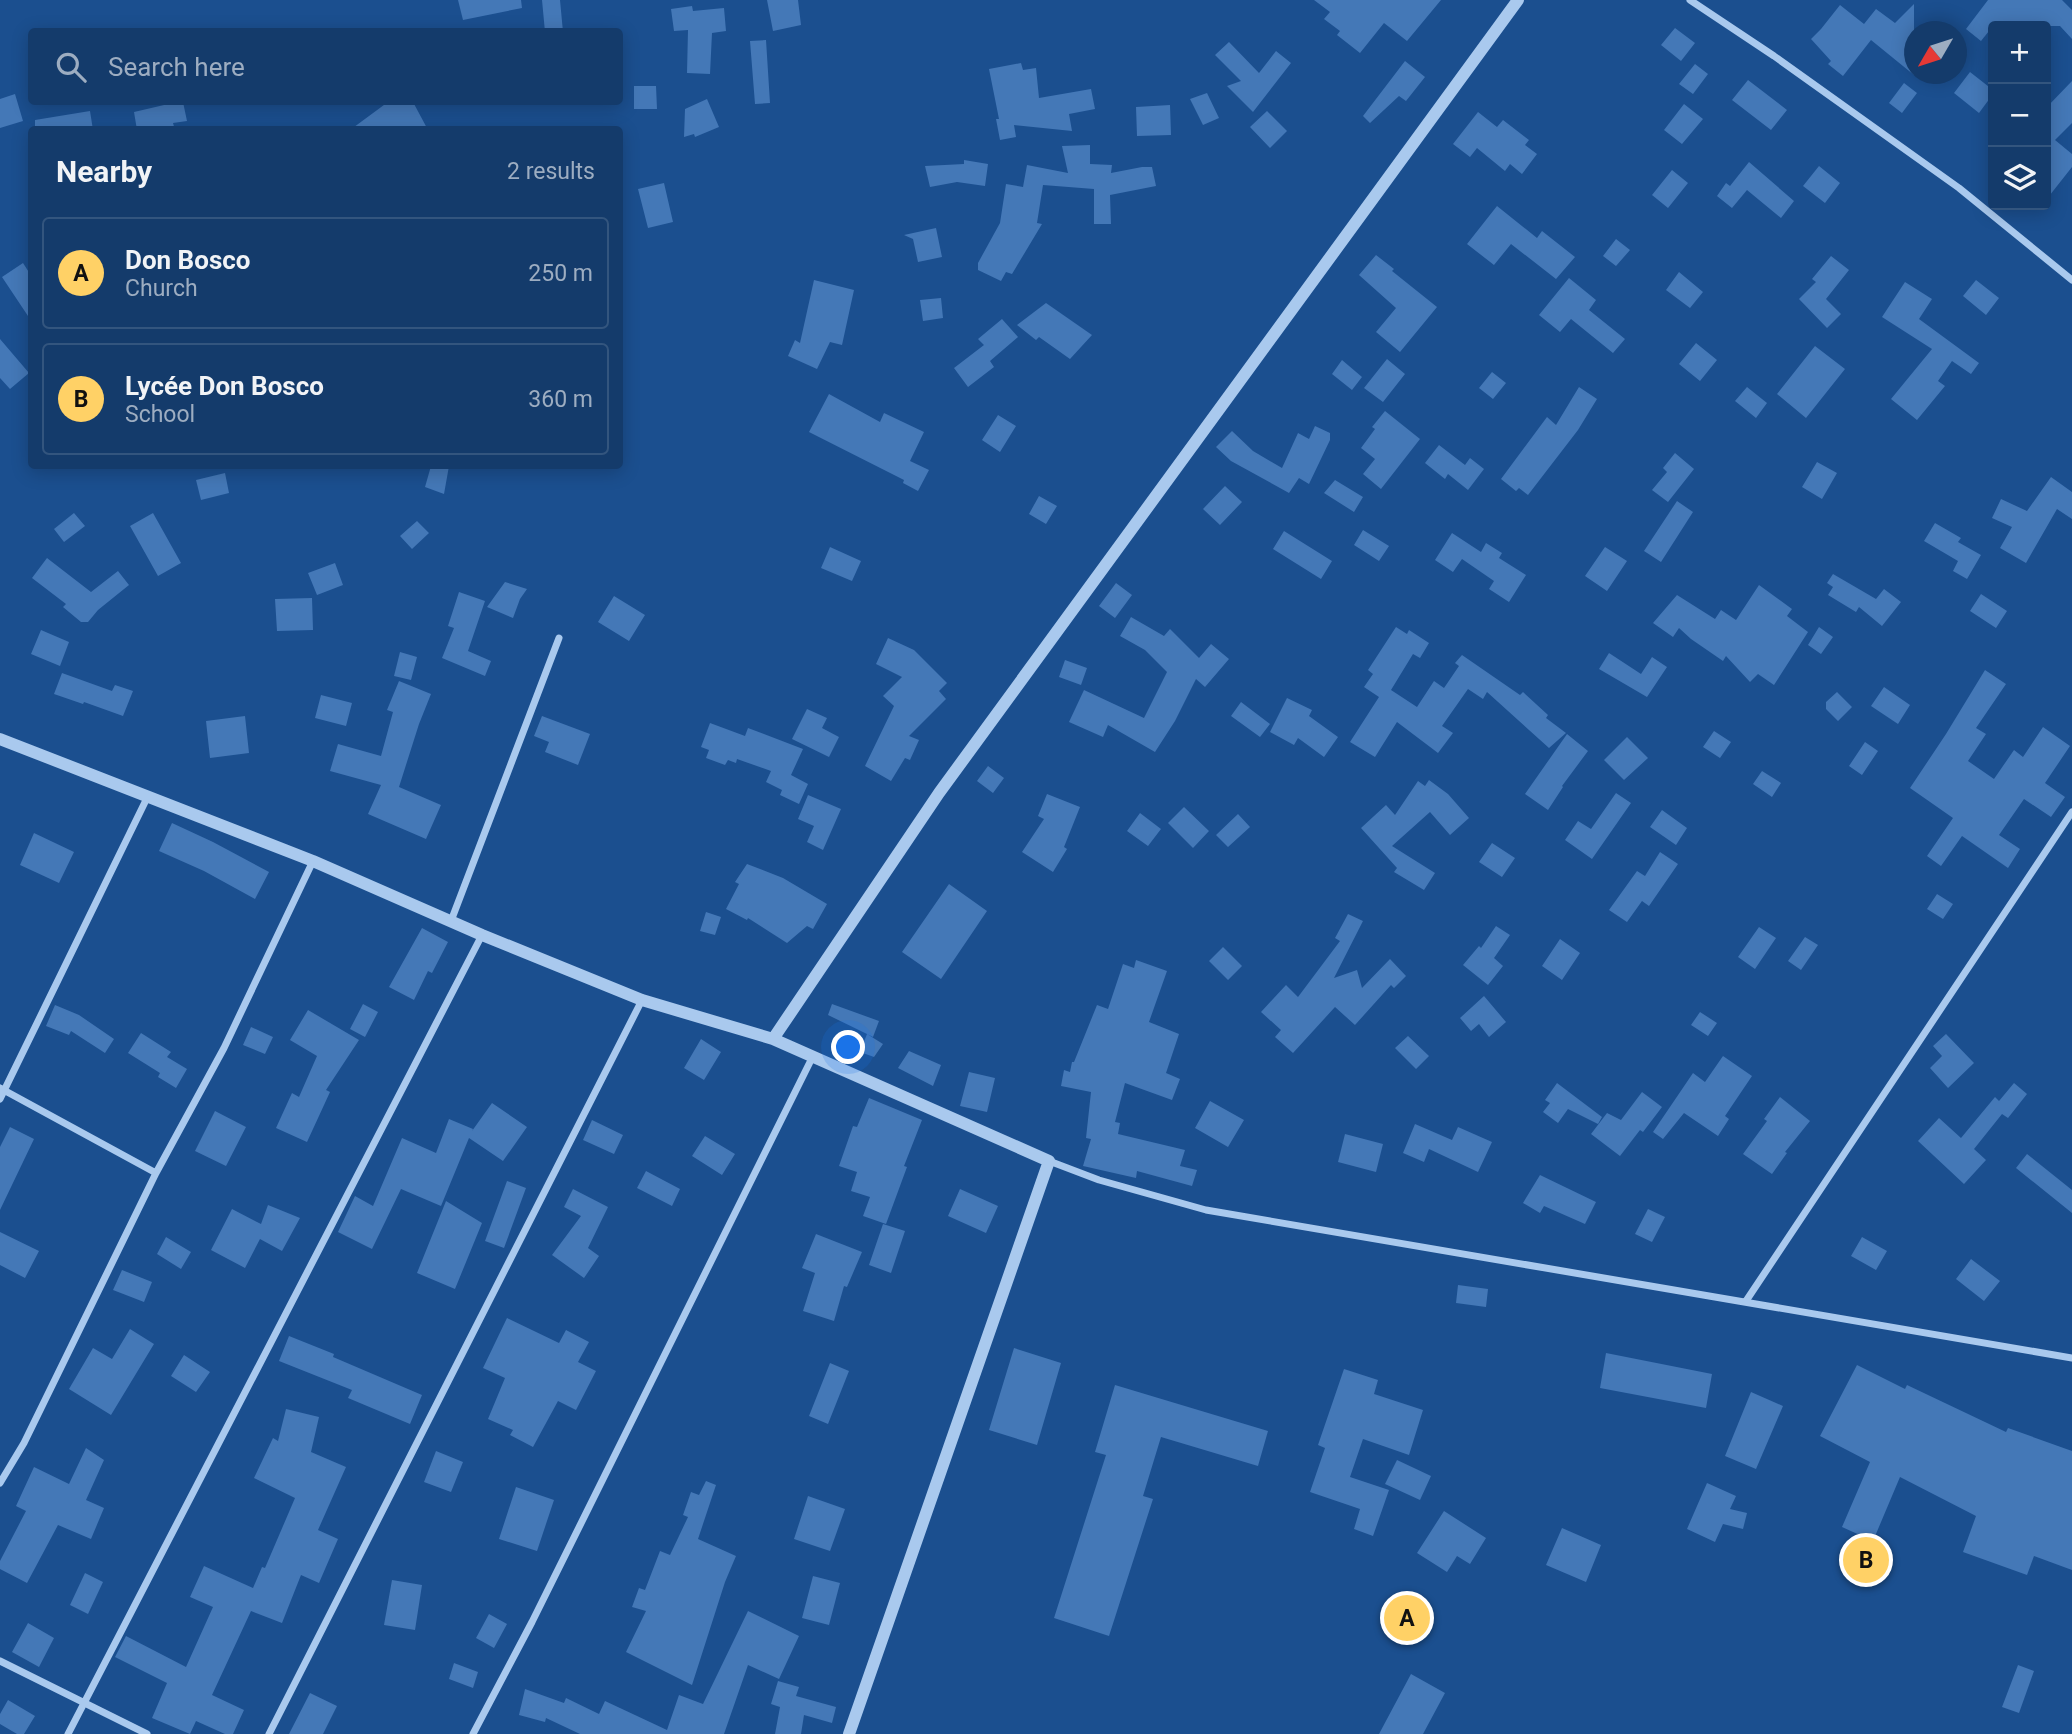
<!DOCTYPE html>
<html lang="en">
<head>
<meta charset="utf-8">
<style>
	body { margin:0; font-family:Roboto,sans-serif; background:#1d4271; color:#f1f3f6 }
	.controls { position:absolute; right:21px; top:21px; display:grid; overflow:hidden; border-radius:7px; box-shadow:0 4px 18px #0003 }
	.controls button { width:63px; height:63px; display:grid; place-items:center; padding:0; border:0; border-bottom:2px solid #33557e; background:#143b6b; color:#f1f3f6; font:35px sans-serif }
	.compass { position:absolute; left:1904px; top:21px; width:63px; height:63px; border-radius:50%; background:#143b6b; box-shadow:0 4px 18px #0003; rotate:231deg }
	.you { position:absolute; left:849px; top:1048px; width:24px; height:24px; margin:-18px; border:5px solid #fff; border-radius:50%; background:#1a73e8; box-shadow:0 0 0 10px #1a73e833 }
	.badge { display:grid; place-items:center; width:46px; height:46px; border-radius:50%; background:#ffd166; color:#111; font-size:23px; font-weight:700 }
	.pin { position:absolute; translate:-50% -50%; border:4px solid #fff; box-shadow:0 2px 7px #0006 }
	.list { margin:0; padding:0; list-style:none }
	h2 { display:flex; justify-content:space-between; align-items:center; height:91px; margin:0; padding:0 28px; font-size:30px }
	h2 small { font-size:23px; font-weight:400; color:#9dadc1 }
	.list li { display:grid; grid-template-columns:46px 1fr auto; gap:21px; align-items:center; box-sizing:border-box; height:112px; margin:0 14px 14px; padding:0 14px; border:2px solid #33557e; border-radius:7px }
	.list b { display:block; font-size:26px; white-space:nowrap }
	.list p { margin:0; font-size:23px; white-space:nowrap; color:#9dadc1 }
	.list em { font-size:23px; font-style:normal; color:#9dadc1 }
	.icon { flex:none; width:38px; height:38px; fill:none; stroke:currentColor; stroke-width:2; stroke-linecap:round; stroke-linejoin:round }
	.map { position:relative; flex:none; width:2072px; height:1734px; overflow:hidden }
	.search { position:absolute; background:#143b6b; box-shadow:0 4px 18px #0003; left:28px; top:28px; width:595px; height:77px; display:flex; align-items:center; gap:18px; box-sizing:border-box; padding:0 24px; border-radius:7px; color:#9dadc1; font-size:26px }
	.panel { position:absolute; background:#143b6b; box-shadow:0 4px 18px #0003; left:28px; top:126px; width:595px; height:343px; border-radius:7px }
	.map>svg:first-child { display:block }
	.building { fill:#4478b7 }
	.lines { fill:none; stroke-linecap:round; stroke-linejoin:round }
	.minor { stroke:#a9c9ee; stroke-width:7 }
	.tertiary { stroke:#a9c9ee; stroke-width:12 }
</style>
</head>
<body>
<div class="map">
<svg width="2072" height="1734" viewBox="0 0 2072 1734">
	<rect width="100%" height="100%" fill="#1b4f8f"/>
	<path class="building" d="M458 0H521L522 8 463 20Z
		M542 0H560L563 32H545Z
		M767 0H798L801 25 773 31Z
		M1314 0H1441L1407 41 1384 23 1360 53 1337 35 1340 31 1324 19 1330 12Z
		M1988 0H2062L2072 10V39L2060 26H1993L1981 41 1966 29Z
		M1914 4V75L1871 40 1843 76 1828 64 1831 61 1811 39 1821 29 1840 5 1864 24 1876 9 1895 23Z
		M692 6 693 11 724 8 726 31 712 33 710 74 687 73 688 30 674 31 671 9Z
		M1675 28 1695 43 1681 61 1661 45Z
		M766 40 770 103 755 104 750 41Z
		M1229 42 1259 73 1276 51 1291 63 1253 112 1227 86 1241 81 1215 55Z
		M1405 61 1425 77 1406 101 1399 96 1370 123 1363 116Z
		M1021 63 1023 70 1036 68 1039 98 1091 89 1095 109 1069 114 1072 131 1014 125 1016 137 1000 140 996 119H999L989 69Z
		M1695 64 1708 74 1693 94 1679 84Z
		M1970 72 1993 90V94L1979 113 1954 93Z
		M1748 80 1787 110 1771 130 1732 100Z
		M2072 81V123L2055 140 2072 154V167L2046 200V108Z
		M1904 83 1917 93 1902 113 1889 103Z
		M634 86H656L657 109H634Z
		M1207 93 1219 118 1203 125 1190 99Z
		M15 94 23 121 0 128V99Z
		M707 99 719 127 695 137 694 134 684 137 685 109Z
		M177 102H183L187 121 173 123 175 130H137L134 112Z
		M388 102H413L428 130H350Z
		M1684 104 1703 119 1682 144 1664 130Z
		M1170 105 1171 135 1137 136 1136 107Z
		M90 111 93 130H35V120Z
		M1267 111 1287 131 1270 148 1250 127Z
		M1478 112 1497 127 1503 120 1529 140 1525 145 1537 154 1522 174 1510 164 1505 171 1477 148 1470 157 1453 144Z
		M1090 145V164L1112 165 1111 173 1142 167H1152L1156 186 1110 195 1111 224H1094V189L1043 185 1037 223 1042 224 1012 274 1006 272 1001 281 978 270V263L1000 223 1006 184 1023 187 1027 165 1068 173 1062 146Z
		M964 160 988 164 985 186 957 182 930 187 925 166 964 164Z
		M1749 162 1794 201 1781 218 1747 190 1732 208 1717 196 1726 183 1730 186Z
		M1819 166 1840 183 1825 203 1803 186Z
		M1672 170 1688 183 1668 208 1652 195Z
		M664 183 673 222 648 228 638 189Z
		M1497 206 1537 238 1542 231 1575 257 1556 279 1511 244 1494 265 1467 244Z
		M936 228 942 257 918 262 913 239 904 235Z
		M1616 239 1630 250 1616 266 1603 256Z
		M1376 255 1394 269 1392 271 1437 307 1400 352 1376 332 1396 308 1359 275Z
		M1831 256 1849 270 1826 299 1841 314 1827 328 1799 299 1816 282 1812 279Z
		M23 263 32 277V322L2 277Z
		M1679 272 1703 292 1690 308 1666 290Z
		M1569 278 1596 300 1589 310 1625 339 1613 353 1571 319 1560 332 1539 315Z
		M814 280 854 290 842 345 830 342 817 369 788 356 795 340 800 343Z
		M1976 280 1999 298 1986 315 1963 296Z
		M1905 282 1932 299 1919 319 1979 363 1971 374 1952 361 1938 381 1945 386 1917 420 1891 399 1932 349 1882 317Z
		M941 298 943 318 923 321 920 300Z
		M1046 303 1092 335 1070 359 1039 337 1036 340 1017 325Z
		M1002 319 1018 337 990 361 994 367 968 387 954 368 984 345 978 339Z
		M0 339 29 373 10 389 0 378Z
		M1696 343 1717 360 1700 381 1679 364Z
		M1815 346 1845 369 1806 418 1777 394Z
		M1387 359 1405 374 1383 402 1364 388Z
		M1342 360 1362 377 1352 390 1332 374Z
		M1492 372 1506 383 1493 399 1479 388Z
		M1579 387 1597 399 1578 430 1528 495 1519 488 1516 491 1501 479 1547 417 1556 425Z
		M1747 387 1767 403 1756 418 1735 401Z
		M829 394 880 422 884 413 924 432 910 461 929 470 918 491 903 483 904 480 809 432Z
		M1385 411 1420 439 1381 489 1363 474 1375 459 1361 448 1375 429 1372 427Z
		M998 415 1016 426 1000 452 982 440Z
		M1315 426 1330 433V440L1309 484 1299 478 1289 493 1231 461 1216 447 1232 431 1253 451 1282 468 1298 433 1309 439Z
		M1439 445 1465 465 1470 458 1484 469 1468 490 1448 474 1445 479 1425 463Z
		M1675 453 1694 469 1668 502 1652 490 1667 472 1663 468Z
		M1817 462 1837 473 1822 499 1802 487Z
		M431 466H449L444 494 425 487Z
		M225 473 229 493 201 500 196 480Z
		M2051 477 2072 492V519L2057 509 2026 563 2000 548 2012 527 1992 518 2001 499 2027 511Z
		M1335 480 1363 497 1354 512 1324 493Z
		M1225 486 1242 502 1220 525 1203 509Z
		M1039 496 1057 506 1046 524 1029 514Z
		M1677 501 1693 512 1661 562 1644 551Z
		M74 513 85 526 64 542 54 529Z
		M153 513 181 563 158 576 130 526Z
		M417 521 429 533 412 549 400 536Z
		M1935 523 1961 538 1958 542 1981 555 1967 579 1953 571 1958 561 1924 541Z
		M1363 530 1389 546 1379 561 1354 545Z
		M1284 531 1332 561 1321 579 1273 549Z
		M1452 533 1481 552 1486 543 1502 553 1499 558 1526 575 1509 602 1489 589 1494 581 1462 559 1453 572 1435 560Z
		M830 547 861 561 852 581 821 568Z
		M1605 547 1627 561 1607 591 1585 576Z
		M47 558 91 592 118 571 129 585 98 610 88 622H81L63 607 66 604 32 578Z
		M335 563 343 585 317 595 308 573Z
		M1833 574 1876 599 1884 589 1901 602 1882 626 1859 607 1856 612 1828 595 1833 587 1827 583Z
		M505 582 527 589 520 599 513 618 487 607Z
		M1116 583 1132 595 1115 618 1099 606Z
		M1759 585 1792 609 1787 616 1808 632 1774 685 1758 674 1750 682 1726 656 1723 661 1691 639 1679 628 1673 637 1653 623 1677 595 1715 619 1721 610 1736 620Z
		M459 592 485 601 468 651 491 661 485 676 442 658 454 628 448 626Z
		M1981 594 2007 611 1996 628 1970 611Z
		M614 596 645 615 629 641 598 622Z
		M312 598 313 630 277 631 275 599Z
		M1131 617 1164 636 1170 629 1199 658 1211 644 1229 659 1205 687 1196 679 1175 721 1155 752 1108 725 1103 737 1069 722 1084 690 1144 718 1167 672 1145 650 1120 636Z
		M1396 627 1407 634 1409 630 1429 643 1420 658 1413 654 1391 690 1417 707 1434 681 1444 688 1459 666 1455 663 1462 655 1520 695 1523 692 1548 715 1546 718 1566 733 1549 748 1487 692 1483 699 1468 689 1442 726 1453 733 1438 753 1397 722 1375 757 1350 742 1379 697 1364 687 1373 674 1368 670Z
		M1819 627 1833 637 1821 654 1808 645Z
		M41 630 69 642 60 666 31 654Z
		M888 638 914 650 947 683 939 691 946 699 909 736 919 740 910 760 905 758 891 781 865 766 894 706 883 696 902 677 876 664Z
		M400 652 417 657 411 680 394 676Z
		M1609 653 1641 674 1652 657 1667 667 1647 697 1599 669Z
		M1065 660 1087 668 1081 685 1059 677Z
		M1985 670 2006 684 1976 728 1986 734 1968 761 1994 779 2014 750 2023 757 2043 727 2070 746 2045 783 2065 797 2051 817 2024 799 1999 835 2020 849 2008 868 1962 836 1941 866 1927 856 1953 818 1910 788 1946 734Z
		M62 673 112 691 115 685 133 691 123 716 84 702 83 704 54 694Z
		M399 681 431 694 419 724 399 787 441 805 426 839 368 814 381 785 330 771 338 744 381 756 393 712 387 710Z
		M1884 687 1910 705 1898 724 1871 706Z
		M1837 692 1852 707 1838 721 1826 709V702Z
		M321 695 352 703 346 726 315 718Z
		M1287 698 1312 710 1309 716 1338 737 1324 757 1298 738 1294 745 1270 732Z
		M1241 702 1270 724 1260 737 1231 716Z
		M807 709 827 718 822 728 839 737 829 757 792 739Z
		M245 716 249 753 210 758 206 721Z
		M542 716 590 734 578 765 545 752 549 742 534 736Z
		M710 723 745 736 748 728 803 749 791 775 808 784 799 804 780 795 782 790 766 782 771 771 737 759 736 763 728 760 725 765 706 758 709 750 701 747Z
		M1714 731 1731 742 1720 758 1703 747Z
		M1567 734 1588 751 1562 786 1563 787 1548 810 1525 794Z
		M1627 737 1648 758 1624 780 1604 760Z
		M1865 742 1878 751 1862 775 1849 766Z
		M988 766 1004 778 993 793 977 781Z
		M1762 771 1781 783 1772 797 1753 784Z
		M1429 780 1448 794 1469 818 1450 835 1430 812 1392 846 1435 873 1424 890 1394 872 1397 868 1361 828 1386 805 1395 815 1418 781 1425 786Z
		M1616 793 1631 803 1592 859 1565 840 1578 821 1591 829Z
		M1047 794 1080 807 1064 847 1067 849 1053 872 1022 852 1044 819 1038 816Z
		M808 795 841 809 823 850 807 842 814 826 798 819Z
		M1184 807 1209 831 1193 848 1168 823Z
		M1662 810 1687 828 1676 845 1650 827Z
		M1140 813 1161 829 1148 846 1127 831Z
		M1238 814 1250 827 1228 847 1216 835Z
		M172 823 213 842 269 872 255 899 204 871 159 851Z
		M34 833 74 852 59 883 20 865Z
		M1492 843 1515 858 1502 877 1479 862Z
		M1660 852 1678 864 1649 906 1642 901 1627 922 1609 910 1637 871 1645 876Z
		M747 864 783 878 827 904 813 929 807 926 787 943 748 918 747 920 726 909 739 884 735 882Z
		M949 884 987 911 941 979 902 952Z
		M1937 894 1953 904 1943 919 1927 909Z
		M706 912 721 917 715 935 700 931Z
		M1348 914 1363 921 1334 978 1357 970 1362 988 1390 959 1406 976 1394 988 1391 985 1355 1025 1335 1007 1293 1053 1275 1037 1281 1030 1261 1012 1286 985 1298 997 1340 941 1335 938Z
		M1496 926 1510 935 1494 958 1503 966 1488 985 1463 965 1479 946 1481 948Z
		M1759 927 1776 938 1755 969 1738 957Z
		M422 928 448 942 432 973 428 971 414 1000 389 987Z
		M1805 937 1818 945 1801 970 1788 961Z
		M1560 939 1580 953 1562 980 1542 966Z
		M1223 947 1242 966 1228 980 1209 961Z
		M1136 960 1167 971 1149 1022 1179 1034 1166 1073 1180 1079 1172 1100 1125 1083 1115 1122 1120 1123 1118 1134 1185 1150 1180 1166 1197 1170 1192 1186 1137 1171 1136 1178 1083 1166 1091 1139 1086 1138 1091 1092 1061 1086 1064 1070 1070 1072 1072 1062H1074L1097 1005 1108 1009 1123 964 1134 968Z
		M1484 996 1506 1022 1489 1037 1479 1024 1471 1031 1460 1018Z
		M363 1004 378 1012 365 1037 350 1029Z
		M832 1004 879 1021 873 1037 867 1034 883 1044 874 1057 860 1052 867 1034 828 1015Z
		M55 1005 79 1015 114 1039 105 1053 71 1031 69 1035 46 1026Z
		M308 1010 359 1040 326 1090 330 1092 307 1142 276 1128 292 1093 299 1097 317 1056 290 1040Z
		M1700 1012 1717 1023 1708 1036 1691 1025Z
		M251 1027 273 1037 265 1054 243 1045Z
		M141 1033 171 1052 167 1057 187 1069 176 1088 158 1077 160 1073 128 1053Z
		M1946 1034 1974 1063 1948 1088 1930 1068 1942 1056 1933 1046Z
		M1408 1036 1429 1056 1416 1069 1395 1048Z
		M701 1039 721 1052 704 1080 684 1068Z
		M909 1051 941 1065 933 1086 898 1068Z
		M1723 1056 1752 1076 1725 1116 1729 1119 1718 1136 1684 1113 1663 1139 1653 1132 1693 1073 1705 1082Z
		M969 1072 995 1078 987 1112 960 1106Z
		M1557 1083 1602 1117 1598 1124 1568 1109 1558 1123 1543 1112 1550 1103 1545 1100Z
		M2014 1083 2027 1094 2008 1118 2002 1114 1974 1149 1986 1160 1964 1184 1918 1141 1939 1118 1961 1138 1995 1097 1999 1101Z
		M1642 1092 1662 1107 1643 1132 1640 1130 1620 1156 1591 1134 1607 1113 1621 1120Z
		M1780 1097 1810 1121 1785 1152 1787 1153 1772 1174 1743 1154 1767 1121 1764 1119Z
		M869 1098 922 1120 904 1166 907 1167 886 1224 863 1216 870 1197 851 1191 857 1172 839 1166 853 1126 857 1127Z
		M1210 1101 1244 1120 1228 1147 1195 1128Z
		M492 1103 527 1127 503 1161 469 1138 441 1206 401 1189 372 1249 338 1232 355 1196 373 1206 402 1138 436 1153 449 1119 473 1129 472 1131Z
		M215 1111 246 1127 226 1166 195 1151Z
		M592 1120 623 1135 614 1154 583 1140Z
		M1415 1124 1452 1140 1458 1127 1492 1142 1478 1172 1429 1149 1424 1162 1403 1153Z
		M10 1127 34 1139 0 1210V1147Z
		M1345 1134 1383 1144 1376 1172 1338 1162Z
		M705 1136 735 1154 722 1175 692 1156Z
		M2027 1154 2072 1190V1213L2016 1168Z
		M646 1171 680 1189 672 1206 637 1188Z
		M1540 1175 1596 1202 1585 1224 1544 1206 1540 1213 1523 1203Z
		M507 1181 526 1188 504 1248 485 1241Z
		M573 1189 608 1207 588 1248 599 1256 584 1278 552 1255 581 1216 564 1207Z
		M960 1189 998 1206 986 1233 948 1216Z
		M446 1201 482 1223 455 1289 417 1273Z
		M268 1205 300 1218 282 1251 260 1239 245 1268 211 1250 232 1209 261 1224Z
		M1648 1209 1665 1217 1652 1242 1635 1234Z
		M883 1224 905 1231 891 1273 869 1265Z
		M0 1232 39 1251 25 1278 0 1265Z
		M816 1234 862 1252 847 1287 844 1286 834 1321 803 1311 815 1273 802 1268Z
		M166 1237 191 1252 181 1269 157 1254Z
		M1862 1237 1887 1251 1876 1270 1851 1256Z
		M1971 1259 2000 1281 1984 1301 1956 1279Z
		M122 1270 152 1282 144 1302 113 1290Z
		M1458 1285 1488 1289 1486 1307 1456 1303Z
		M507 1318 559 1343 566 1330 589 1342 578 1362 596 1371 576 1410 558 1401 533 1447 510 1435 513 1430 488 1419 505 1378 483 1368Z
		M130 1329 154 1344 111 1415 69 1389 93 1348 112 1359Z
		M289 1336 334 1354 333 1357 422 1395 410 1424 348 1398 352 1390 279 1361Z
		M1014 1348 1061 1363 1037 1445 989 1430Z
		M1606 1353 1712 1374 1706 1408 1600 1388Z
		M184 1355 210 1372 196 1392 171 1376Z
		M830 1363 849 1371 828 1424 809 1416Z
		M1857 1365 1905 1389 1907 1385 2006 1432 2008 1428 2072 1451V1570L2034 1556 2027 1575 1963 1552 1976 1516 1900 1477 1873 1541 1842 1527 1870 1462 1820 1436Z
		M1344 1369 1378 1380 1374 1394 1423 1410 1409 1455 1363 1439 1350 1477 1389 1490 1373 1536 1354 1529 1360 1509 1310 1492 1325 1448 1318 1445Z
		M1115 1385 1268 1431 1258 1466 1161 1437 1143 1496 1153 1499 1109 1636 1054 1618 1106 1455 1095 1452Z
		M1751 1392 1783 1406 1756 1469 1725 1456Z
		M286 1409 319 1417 311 1452 346 1467 318 1530 338 1539 319 1583 301 1575 282 1623 251 1611 212 1695 244 1710 233 1734H225L196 1721 190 1734 152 1718 167 1683 115 1657 126 1636 186 1667 213 1607 190 1597 204 1566 253 1588 262 1567 265 1568 295 1498 254 1478 273 1438 278 1441Z
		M86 1448 104 1460 86 1500 104 1508 91 1539 58 1525 27 1583 0 1569V1561L26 1511 16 1506 34 1467 69 1484Z
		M436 1451 463 1462 451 1492 424 1482Z
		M1397 1460 1431 1476 1420 1500 1385 1484Z
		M706 1481 716 1485 698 1539 736 1556 725 1582 692 1685 626 1652 646 1611 632 1607 639 1588 645 1590 660 1551 670 1555 688 1517 683 1515 691 1492 699 1495Z
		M1707 1483 1736 1496 1730 1509 1747 1513 1743 1529 1723 1524 1715 1542 1687 1529Z
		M516 1487 554 1500 537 1551 499 1539Z
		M808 1496 845 1509 830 1551 794 1539Z
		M1444 1511 1486 1538 1470 1564 1457 1556 1447 1572 1417 1553Z
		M1562 1528 1601 1545 1586 1582 1546 1565Z
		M85 1573 103 1582 88 1614 70 1605Z
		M813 1576 840 1583 829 1625 802 1618Z
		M392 1580 422 1585 415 1630 384 1625Z
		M748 1611 799 1636 779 1679 748 1665 724 1734H580L546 1718 545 1722 519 1715 525 1689 564 1703 566 1698 599 1714 605 1701 667 1730 679 1695 703 1704Z
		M489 1614 507 1624 494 1648 476 1638Z
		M28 1623 54 1638 39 1667 12 1652Z
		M454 1663 478 1672 473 1688 449 1679Z
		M2018 1665 2034 1671 2019 1713 2002 1707Z
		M1411 1674 1445 1693 1423 1734H1379Z
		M778 1681 799 1687 796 1696 836 1707 832 1723 804 1715 801 1734H775L780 1707 771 1704Z
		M310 1693 337 1706 323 1734H289Z
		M8 1700 35 1716 24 1734H17L0 1724V1714Z"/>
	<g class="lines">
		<path class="minor" d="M1690 0 1774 56 1959 188 2072 280
			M451 921 559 638
			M0 1088 156 1173
			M0 1099 147 798
			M1049 1161 1099 1180 1206 1210 2072 1358
			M1746 1301 2072 812
			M0 1483 24 1443 156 1173 224 1048 313 861
			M0 1661 147 1734
			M68 1734 482 935
			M269 1734 642 1000
			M473 1734 532 1622 813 1056"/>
		<path class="tertiary" d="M0 739 313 861 482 935 642 1000 773 1039 1049 1161 849 1734
			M773 1039 939 793 1518 0"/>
	</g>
</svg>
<div class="controls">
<button>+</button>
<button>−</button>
<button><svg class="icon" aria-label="layers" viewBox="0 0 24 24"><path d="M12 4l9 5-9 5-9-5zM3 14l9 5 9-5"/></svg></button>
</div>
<svg class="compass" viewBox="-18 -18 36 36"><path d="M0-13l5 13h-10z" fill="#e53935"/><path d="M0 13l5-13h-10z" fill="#9dadc1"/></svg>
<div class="you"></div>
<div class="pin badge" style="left:1407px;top:1618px">A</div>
<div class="pin badge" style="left:1866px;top:1560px">B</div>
<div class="search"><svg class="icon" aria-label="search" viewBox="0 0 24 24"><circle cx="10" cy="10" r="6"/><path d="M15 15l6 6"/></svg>Search here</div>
<section class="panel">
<h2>Nearby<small>2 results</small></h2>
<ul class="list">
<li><span class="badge">A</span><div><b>Don Bosco</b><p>Church</p></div><em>250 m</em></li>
<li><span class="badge">B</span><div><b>Lycée Don Bosco</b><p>School</p></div><em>360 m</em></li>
</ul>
</section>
</div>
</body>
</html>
